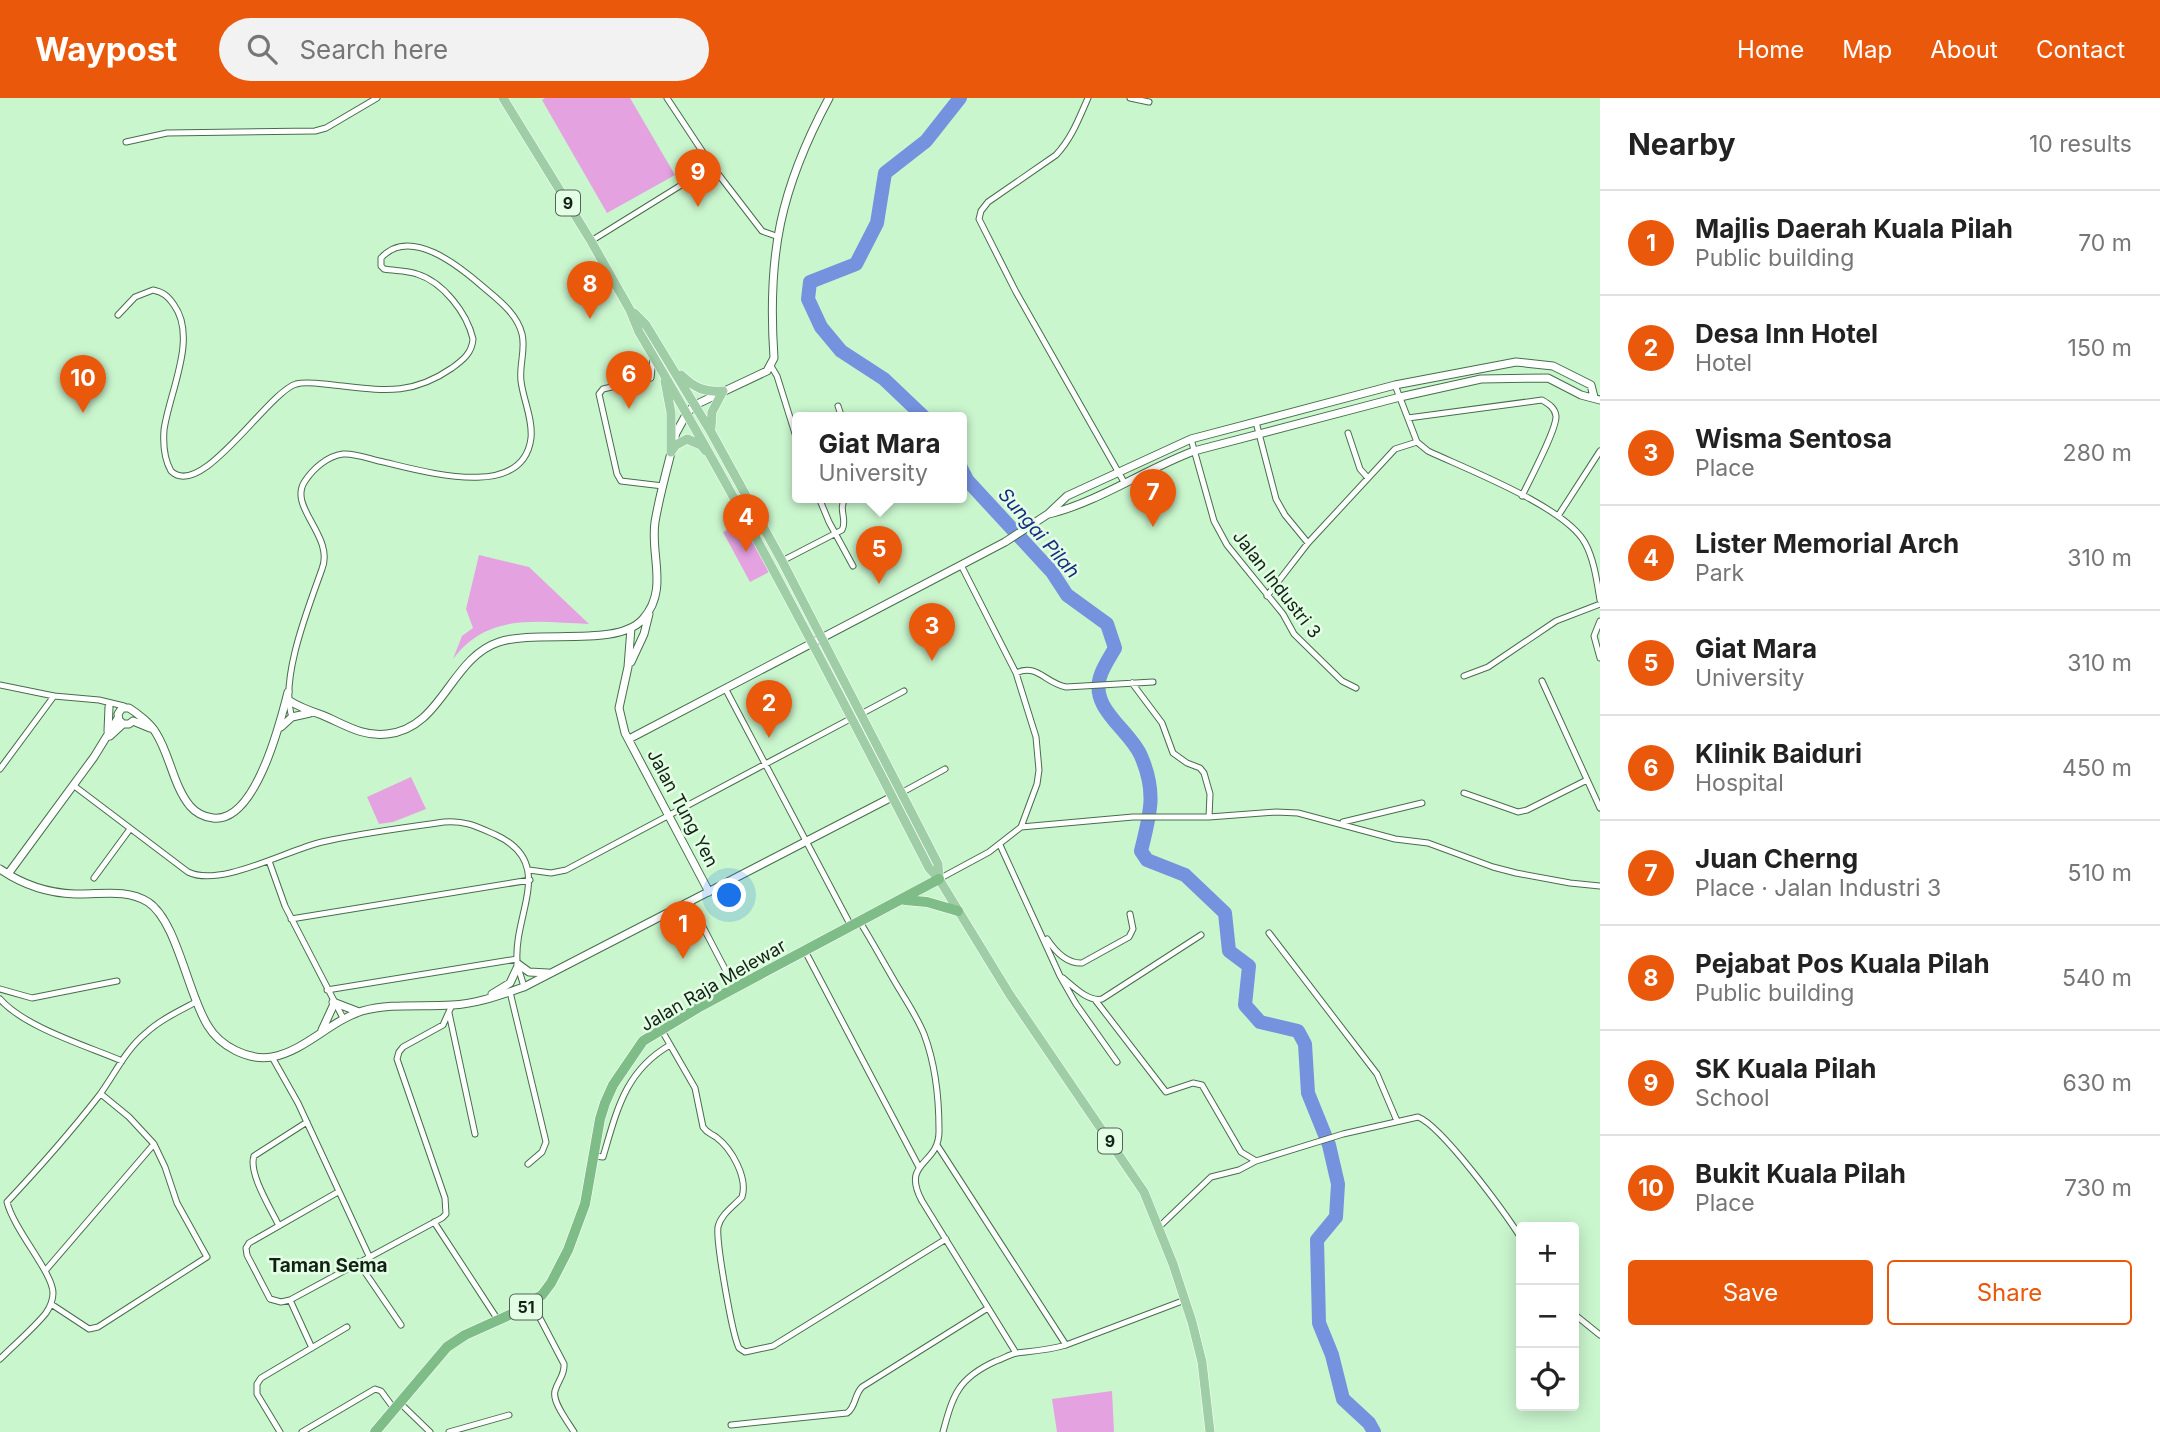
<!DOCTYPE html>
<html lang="en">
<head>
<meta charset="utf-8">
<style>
	body { margin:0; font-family:Inter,sans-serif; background:#f2f2f2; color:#222 }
	.controls { position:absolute; right:21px; bottom:21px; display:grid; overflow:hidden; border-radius:7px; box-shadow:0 4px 18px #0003 }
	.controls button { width:63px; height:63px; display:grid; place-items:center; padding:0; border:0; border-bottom:2px solid #e0e0e0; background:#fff; color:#222; font:35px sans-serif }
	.you { position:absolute; left:730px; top:798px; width:24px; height:24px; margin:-18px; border:5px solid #fff; border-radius:50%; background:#1a73e8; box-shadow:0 0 0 10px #1a73e833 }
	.badge { display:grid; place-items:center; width:46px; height:46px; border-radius:50%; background:#ea580c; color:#fff; font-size:23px; font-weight:700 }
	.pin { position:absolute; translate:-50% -58px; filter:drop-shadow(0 2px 4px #0008) }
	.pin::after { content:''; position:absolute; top:37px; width:24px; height:21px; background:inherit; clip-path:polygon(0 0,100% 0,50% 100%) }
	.popup { position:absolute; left:792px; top:314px; width:175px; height:91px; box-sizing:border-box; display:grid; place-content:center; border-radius:7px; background:#fff; filter:drop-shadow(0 2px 5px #0005); font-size:23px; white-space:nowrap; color:#767676 }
	.popup b { font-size:26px; color:#222 }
	.popup::after { content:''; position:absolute; left:50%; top:100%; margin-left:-14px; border:14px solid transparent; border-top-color:#fff }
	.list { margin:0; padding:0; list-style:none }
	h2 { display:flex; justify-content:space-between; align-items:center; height:91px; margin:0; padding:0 28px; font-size:30px }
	h2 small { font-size:23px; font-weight:400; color:#767676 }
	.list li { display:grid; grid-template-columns:46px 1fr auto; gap:21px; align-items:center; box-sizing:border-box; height:105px; padding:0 28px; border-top:2px solid #e0e0e0 }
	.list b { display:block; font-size:26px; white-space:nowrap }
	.list p { margin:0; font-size:23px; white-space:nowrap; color:#767676 }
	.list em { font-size:23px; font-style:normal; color:#767676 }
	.actions { display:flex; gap:14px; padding:21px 28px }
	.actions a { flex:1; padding:16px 0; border:2px solid #ea580c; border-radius:7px; text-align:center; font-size:24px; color:#ea580c }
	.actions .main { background:#ea580c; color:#fff }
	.icon { flex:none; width:38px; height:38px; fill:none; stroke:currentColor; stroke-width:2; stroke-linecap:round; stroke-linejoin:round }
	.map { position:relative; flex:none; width:1600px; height:1334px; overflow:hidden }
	header { display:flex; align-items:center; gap:42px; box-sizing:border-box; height:98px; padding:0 35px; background:#ea580c; color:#fff }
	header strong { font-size:33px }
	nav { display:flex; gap:38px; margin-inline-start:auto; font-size:24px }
	.search { width:490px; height:63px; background:#f2f2f2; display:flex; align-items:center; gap:18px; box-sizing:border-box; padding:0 24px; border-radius:38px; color:#767676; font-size:26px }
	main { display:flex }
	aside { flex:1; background:#fff }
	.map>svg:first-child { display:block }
	.green { fill:#e4a2e1 }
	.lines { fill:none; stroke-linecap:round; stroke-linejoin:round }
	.river { stroke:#7592df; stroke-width:14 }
	.minor-casing { stroke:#476e4c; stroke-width:7 }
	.tertiary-casing { stroke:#476e4c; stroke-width:9 }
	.primary-casing { stroke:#fff; stroke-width:10 }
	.trunk-casing { stroke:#fff; stroke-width:11 }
	.minor { stroke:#fff; stroke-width:5 }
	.tertiary { stroke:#fff; stroke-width:7 }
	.primary { stroke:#9ecda6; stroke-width:9 }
	.trunk { stroke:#7ebc88; stroke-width:10 }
	.labels { text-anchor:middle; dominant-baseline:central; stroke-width:5; stroke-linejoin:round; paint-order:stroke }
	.shield { fill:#e4fee6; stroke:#516554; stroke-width:2 }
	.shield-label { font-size:16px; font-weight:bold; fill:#122315 }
	.street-label { font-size:18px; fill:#122315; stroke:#e4fee6 }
	.water-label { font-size:19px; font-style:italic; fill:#192c85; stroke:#e4fee6 }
	.neighbourhood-label { font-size:19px; font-weight:bold; fill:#122315; stroke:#e4fee6 }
</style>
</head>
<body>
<header>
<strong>Waypost</strong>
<div class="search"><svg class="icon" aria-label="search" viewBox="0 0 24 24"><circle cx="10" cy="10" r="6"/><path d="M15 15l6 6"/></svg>Search here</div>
<nav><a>Home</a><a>Map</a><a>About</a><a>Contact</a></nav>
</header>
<main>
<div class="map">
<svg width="1600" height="1334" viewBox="0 0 1600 1334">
	<rect width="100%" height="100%" fill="#caf6ce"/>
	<path class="green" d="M545 0H630L675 77 607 115 542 2Z
		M743 423 769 474 750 484 723 434Z
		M479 457 529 469 589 526C538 524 488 514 453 561L462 538 473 530 466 511Z
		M411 679 426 711 393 724 379 726 367 699Z
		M1112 1293 1114 1334H1057L1052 1301Z"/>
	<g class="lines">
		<path class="river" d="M925 320 884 281 841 253 821 229 808 201 810 184 856 166 877 125 885 75 926 43 960 0
			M961 370 967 382 1052 474 1067 497 1107 526 1115 550C1110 559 1103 569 1100 579 1090 611 1130 632 1141 658 1157 695 1150 716 1141 753L1147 762 1185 777 1225 815 1229 853 1249 868 1245 907 1260 924 1298 933 1305 946 1308 995 1329 1047 1338 1086 1336 1119 1317 1142 1319 1225 1332 1257 1343 1301 1369 1325 1374 1334"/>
		<g class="minor-casing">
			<path id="minor" d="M667 0 712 68 762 133 776 138
				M1088 0C1079 20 1072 40 1056 57L988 104 981 113 979 121 1016 194 1124 384
				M1130 0 1149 4
				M126 44 167 35 315 33 326 30 377 0
				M591 143 712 68
				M118 217 135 199 153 192C163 194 168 198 174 207 198 240 169 295 164 332 163 346 164 361 171 373 201 403 267 295 296 286 307 283 321 286 333 287 381 292 410 299 452 270 463 262 472 255 473 241 467 215 443 184 417 176 406 172 395 173 384 171L381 168V160C410 128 459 168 482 188 497 201 517 215 522 236 526 251 519 267 521 283 523 301 533 321 531 340 523 405 420 372 379 363 367 360 354 355 343 356 327 358 313 371 305 383 287 409 335 438 322 471 309 508 279 582 292 619
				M653 261 651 280 603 291 599 296 617 376 621 383 663 388
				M771 268 777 278 797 342
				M1395 287 1417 344 1428 353C1466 371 1566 409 1585 445 1594 461 1597 484 1600 502
				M838 308 842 320
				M1408 320 1542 302C1549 306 1555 310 1556 318 1557 331 1529 383 1522 398
				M1256 324 1276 401 1285 417 1308 445
				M1348 335 1360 371 1368 380
				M1191 341 1214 423 1227 447 1283 516 1294 536 1342 583 1356 590
				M819 400 829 424 853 468
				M1558 418 1600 353
				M782 463 842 432C848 422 837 410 846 400
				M1267 498 1308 445 1395 351 1417 344
				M1600 523 1594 538 1600 560
				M1016 575C1037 565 1045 585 1066 589L1153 584
				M1464 578 1488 569 1556 523 1600 506
				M1542 583 1600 710
				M1132 585 1162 625 1173 655 1187 665 1200 670 1204 675 1210 696 1209 719
				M0 587 54 598 99 602 124 608
				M725 590 851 828
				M861 616 904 593
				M0 671 54 598
				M73 687 188 774C220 790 287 752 322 744 362 735 404 730 444 724 465 722 478 729 496 737 556 765 514 814 517 863 518 871 522 881 524 889
				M901 695 945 671
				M1464 695 1518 714 1527 712 1587 682
				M1343 724 1422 705
				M1021 729 1133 719H1209L1276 714 1298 715 1395 741 1428 745 1493 769 1516 775 1570 785 1600 788
				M1000 747 1060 878 1076 906 1117 964
				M269 763 285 808 343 920
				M529 772 551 775 566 772 852 620
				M94 780 130 731
				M939 781 989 754 1021 729 1037 686 1039 672 1036 639 1016 575 961 467
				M690 804 735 890
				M291 821 530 782
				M860 824C873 845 885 867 898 889 907 904 917 919 924 936 935 965 939 1001 939 1032 940 1068 900 1062 922 1103L1016 1255
				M1269 835 1377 976 1397 1023
				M1047 841C1055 853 1067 866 1082 865L1129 839 1133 831 1130 816
				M805 853 919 1069
				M1063 880C1074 889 1088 904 1102 901L1201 837
				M0 891 32 900 117 883
				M327 892 517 861
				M510 894 546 1044 542 1054 528 1066
				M0 901C24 929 87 948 122 963
				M1096 903 1166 994 1193 985 1202 987 1241 1054 1256 1063 1343 1036 1418 1019C1442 1028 1505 1115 1521 1140
				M449 915 475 1036
				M661 931 695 990 703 1029C707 1035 710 1035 716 1039 732 1051 748 1080 742 1099 734 1108 721 1116 718 1129 716 1144 732 1236 739 1250L745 1254 773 1248 946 1141
				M272 959 298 1005 369 1158
				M937 1047 1066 1247
				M595 1058 603 1059C617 1012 625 973 670 947
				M338 1094 249 1145 246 1150 247 1157 270 1201 281 1204 290 1202 442 1120 446 1116 445 1100 397 961 399 954 403 949 443 927 452 907
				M434 1124 498 1222
				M279 1128C271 1111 248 1075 254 1058L307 1024
				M1159 1129 1211 1079 1239 1072 1256 1063
				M358 1164 401 1227
				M45 1173 154 1046 129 1019 101 996
				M290 1202 312 1250
				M532 1205 564 1266C565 1277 558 1282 555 1293 552 1304 568 1324 574 1334
				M51 1206 89 1231 98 1229 207 1159 177 1105 165 1069 154 1046
				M1574 1216 1600 1237
				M0 1261C15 1246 33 1231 46 1215 50 1209 53 1202 53 1195 53 1175 14 1132 7 1104 39 1070 69 1036 98 999 114 978 125 952 146 935 160 922 179 913 196 904
				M400 1305 430 1334
				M731 1327 847 1315C856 1309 854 1297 862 1289L988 1210
				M280 1334 257 1296V1286L261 1280 347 1229
				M302 1334 375 1291 381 1293 395 1312
				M449 1334 509 1317
				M943 1334C953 1297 958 1280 996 1263 1003 1261 1010 1256 1017 1255 1034 1253 1049 1252 1066 1247L1185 1202"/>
		</g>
		<g class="tertiary-casing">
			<path id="tertiary" d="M1049 416C1098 404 1146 371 1194 353L1400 299 1481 281 1548 280 1581 297 1600 302
				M631 530 628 569 619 610 625 635 709 794
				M631 564 644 536 649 516
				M288 602C299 609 310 613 322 617 344 626 362 639 387 636 442 631 450 560 499 544 538 531 618 550 643 521 669 492 650 457 655 424 660 394 669 364 676 335L687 315 695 307 767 273 774 260C767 157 780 91 829 0
				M123 626 119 622 118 616 122 610H129C137 615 151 626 156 635 170 657 173 687 190 708 196 715 204 719 213 720 255 725 280 626 288 594
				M281 629 292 619 310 615
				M108 633 109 609
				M110 638 123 626H129L133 623 150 630
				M629 641 1005 444 1048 416 1067 398 1191 341 1395 287 1516 264 1553 268 1591 287 1594 299
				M0 771C23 787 47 795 75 796 99 797 126 790 148 804 177 823 188 897 208 928 220 948 248 963 272 959 305 953 330 923 362 913 391 905 422 909 452 907 477 906 500 897 524 889L892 699
				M8 776 94 659 118 620
				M518 866 529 874 548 875
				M492 896 510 885 518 868
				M333 904 359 914
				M322 932 334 906"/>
		</g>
		<g class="primary-casing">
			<path id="primary" d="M503 0 591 143 630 212 639 234C743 409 836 589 929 770L939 781 1010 897 1144 1094 1173 1166 1192 1224 1202 1264 1210 1334
				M634 215 646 227 711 334 782 463 938 766 939 781
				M681 277C695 290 703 294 723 293
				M665 283 671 315V354
				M711 330 712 314 723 293
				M671 354 676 347 687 341 701 347 706 353"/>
		</g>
		<g class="trunk-casing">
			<path id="trunk" d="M905 802 927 804 958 813
				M375 1334 447 1249 465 1237 516 1214 542 1197 551 1185 568 1152 585 1106 600 1021 605 1005 613 987 643 943 701 908 939 781"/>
		</g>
		<use href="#minor" class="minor"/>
		<use href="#tertiary" class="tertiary"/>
		<use href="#primary" class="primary"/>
		<use href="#trunk" class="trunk"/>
	</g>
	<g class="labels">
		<g class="shield">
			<rect x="556" y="92.5" width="24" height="25" rx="5"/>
			<rect x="1098" y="1030.5" width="24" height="25" rx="5"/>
			<rect x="510" y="1196.5" width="32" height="25" rx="5"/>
		</g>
		<g class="shield-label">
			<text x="568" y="105">9</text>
			<text x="1110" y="1043">9</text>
			<text x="526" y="1209">51</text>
		</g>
		<g class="street-label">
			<text transform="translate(1277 486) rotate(52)">Jalan Industri 3</text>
			<text transform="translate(683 710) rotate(62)">Jalan Tung Yen</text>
			<text transform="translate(713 887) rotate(-30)">Jalan Raja Melewar</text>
		</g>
		<g class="water-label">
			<text transform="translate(1039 435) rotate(49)">Sungai Pilah</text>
		</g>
		<g class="neighbourhood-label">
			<text x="328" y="1167">Taman Sema</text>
		</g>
	</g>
</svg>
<div class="controls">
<button>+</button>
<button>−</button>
<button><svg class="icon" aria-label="locate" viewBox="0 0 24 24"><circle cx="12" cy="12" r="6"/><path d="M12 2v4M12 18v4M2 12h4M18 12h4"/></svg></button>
</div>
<div class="you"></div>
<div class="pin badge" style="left:683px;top:861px">1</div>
<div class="pin badge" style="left:769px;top:640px">2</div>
<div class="pin badge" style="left:932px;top:563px">3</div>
<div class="pin badge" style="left:746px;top:454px">4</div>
<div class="pin badge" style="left:879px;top:486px">5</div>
<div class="popup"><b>Giat Mara</b>University</div>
<div class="pin badge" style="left:629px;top:311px">6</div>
<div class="pin badge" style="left:1153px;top:429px">7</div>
<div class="pin badge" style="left:590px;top:221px">8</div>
<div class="pin badge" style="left:698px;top:109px">9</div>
<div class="pin badge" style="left:83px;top:315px">10</div>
</div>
<aside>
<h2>Nearby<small>10 results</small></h2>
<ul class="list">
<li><span class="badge">1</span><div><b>Majlis Daerah Kuala Pilah</b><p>Public building</p></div><em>70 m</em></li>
<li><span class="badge">2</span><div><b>Desa Inn Hotel</b><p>Hotel</p></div><em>150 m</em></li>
<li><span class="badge">3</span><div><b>Wisma Sentosa</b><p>Place</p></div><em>280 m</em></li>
<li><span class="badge">4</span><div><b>Lister Memorial Arch</b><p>Park</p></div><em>310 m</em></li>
<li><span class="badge">5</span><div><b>Giat Mara</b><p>University</p></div><em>310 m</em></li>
<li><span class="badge">6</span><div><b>Klinik Baiduri</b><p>Hospital</p></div><em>450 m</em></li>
<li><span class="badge">7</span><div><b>Juan Cherng</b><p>Place · Jalan Industri 3</p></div><em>510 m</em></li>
<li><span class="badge">8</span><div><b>Pejabat Pos Kuala Pilah</b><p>Public building</p></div><em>540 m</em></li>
<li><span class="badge">9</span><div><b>SK Kuala Pilah</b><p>School</p></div><em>630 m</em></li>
<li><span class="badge">10</span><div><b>Bukit Kuala Pilah</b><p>Place</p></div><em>730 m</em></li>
</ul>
<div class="actions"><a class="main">Save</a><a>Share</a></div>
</aside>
</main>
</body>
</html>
